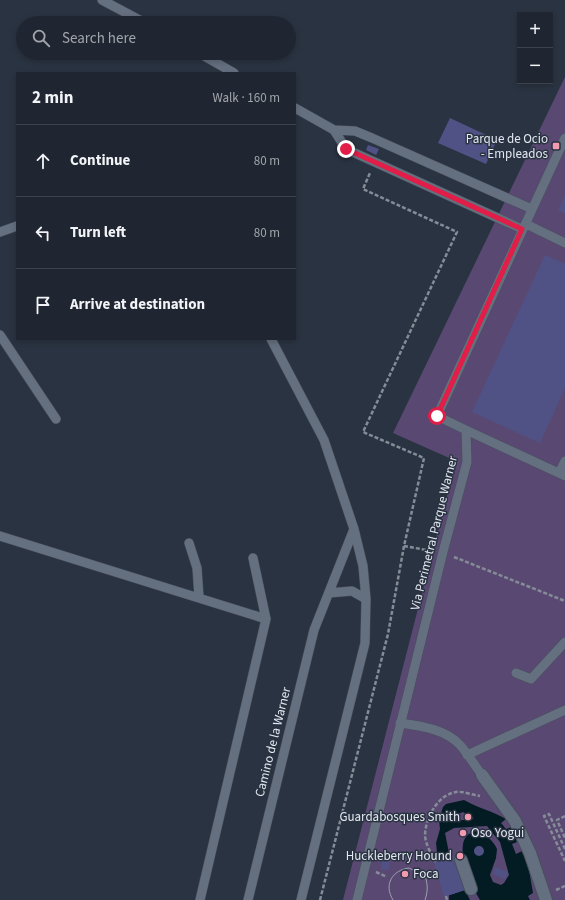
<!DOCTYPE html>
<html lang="en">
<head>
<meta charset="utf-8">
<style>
	body { margin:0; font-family:"Source Sans 3",sans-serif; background:#282e39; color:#f1f3f6 }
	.controls { position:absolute; right:12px; top:12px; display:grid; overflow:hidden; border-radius:0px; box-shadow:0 2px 6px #0003 }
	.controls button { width:36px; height:36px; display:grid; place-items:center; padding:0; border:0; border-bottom:1px solid #3d434d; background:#202631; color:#f1f3f6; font:20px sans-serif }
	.stop { position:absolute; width:12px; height:12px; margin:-9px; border:3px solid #e11d48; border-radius:50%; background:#fff }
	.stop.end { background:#e11d48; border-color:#fff; box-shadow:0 1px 4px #0008 }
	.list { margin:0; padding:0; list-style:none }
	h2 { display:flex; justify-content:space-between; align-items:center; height:52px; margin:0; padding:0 16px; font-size:17px }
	h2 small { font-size:13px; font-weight:400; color:#a2a5ab }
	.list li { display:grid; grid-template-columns:26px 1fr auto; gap:12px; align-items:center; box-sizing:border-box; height:72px; padding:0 16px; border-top:1px solid #3d434d }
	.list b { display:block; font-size:15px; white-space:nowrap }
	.list em { font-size:13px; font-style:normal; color:#a2a5ab }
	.icon { flex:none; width:22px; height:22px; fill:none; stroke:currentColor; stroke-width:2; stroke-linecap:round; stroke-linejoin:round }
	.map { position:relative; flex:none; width:565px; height:900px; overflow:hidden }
	.search { position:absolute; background:#202631; box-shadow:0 2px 6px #0003; left:16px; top:16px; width:280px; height:44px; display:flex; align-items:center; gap:10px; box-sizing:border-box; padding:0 14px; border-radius:22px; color:#a2a5ab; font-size:15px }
	.panel { position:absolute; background:#202631; box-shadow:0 2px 6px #0003; left:16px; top:72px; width:280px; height:268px; border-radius:0px }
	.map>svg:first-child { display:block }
	.green { fill:#594972 }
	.water { fill:#031b22; fill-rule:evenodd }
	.building { fill:#505286 }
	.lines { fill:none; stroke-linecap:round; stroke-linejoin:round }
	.lane-casing { stroke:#484f5c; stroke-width:10 }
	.street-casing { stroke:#484f5c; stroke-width:14 }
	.path { stroke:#858c98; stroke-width:2.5; stroke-dasharray:4 2; stroke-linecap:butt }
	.lane { stroke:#646f7f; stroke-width:9 }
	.street { stroke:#646f7f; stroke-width:12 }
	.tram { stroke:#9ba1ad; stroke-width:1 }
	.route { stroke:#e11d48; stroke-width:5 }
	.poi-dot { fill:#f29aaf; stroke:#2a3341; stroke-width:1.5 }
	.labels { text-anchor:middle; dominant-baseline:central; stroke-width:3; stroke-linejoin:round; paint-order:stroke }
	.poi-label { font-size:13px; fill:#e2e7f1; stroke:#2a3341; text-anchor:end }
	.street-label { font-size:13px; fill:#e2e7f1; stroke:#2a3341 }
</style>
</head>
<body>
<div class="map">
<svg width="565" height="900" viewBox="0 0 565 900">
	<rect width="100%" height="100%" fill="#2a3341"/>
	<path class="green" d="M565 77V900H343L456 461 393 433Z"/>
	<path class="water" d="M464 800C478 808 492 811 506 819L501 823 506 829 512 827 517 842 512 844 516 854 522 851 529 870 533 893 528 896 530 900H480C471 885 447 833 478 831 486 835 493 840 497 849L496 858 490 875 493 882 501 885 504 883 509 875 500 842 487 826 454 828 445 833 450 858 438 861 436 843 440 829 439 820 443 807 446 804ZM463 812 474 819 454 821 452 819 456 815Z
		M465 890 470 900H449V895Z"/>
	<path class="building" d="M450 118 497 140 486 164 438 143Z
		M368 145 379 149 376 155 366 150Z
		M565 196V213L558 210Z
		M545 255 565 264V388L540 443 472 412Z
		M474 851a5 5 0 1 1 10 0a5 5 0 1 1-10 0Z
		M454 856 465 890 444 897 434 863Z
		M382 860 390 861 389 870 381 869Z
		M495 867 508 872 505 879 493 874Z"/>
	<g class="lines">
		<g class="lane-casing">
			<path id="lane" d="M102 0 145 23
				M199 53 234 73
				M295 108 334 130 346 149 522 229
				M334 130 355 131 372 138 532 209
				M526 224 565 243
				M0 232 17 226
				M0 335 56 419
				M271 339 324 440 354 529 363 566 366 599 365 643 301 900
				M466 430 565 476
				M559 473 565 461
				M0 536 266 619 200 900
				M189 543 197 568 199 597
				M253 558 266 619
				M329 593 352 591 366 599
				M516 673 531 679 565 642
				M400 723C421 726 445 729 460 745 468 754 475 766 482 775
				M467 755 565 710
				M248 900 314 630 354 529
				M357 900 443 552 467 462 466 430 437 416 565 138"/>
		</g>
		<g class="street-casing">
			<path id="street" d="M482 775 515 821 530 853 546 900
				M461 860 471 889"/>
		</g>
		<path class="path" d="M404 546 432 551
			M454 557 565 601
			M565 816 557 820 565 838
			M565 849 549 814 544 816 565 861
			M436 862C431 854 426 845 425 836 425 819 437 795 456 792 463 791 473 795 480 796
			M376 872 387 877
			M556 890 565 886
			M446 896 447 900
			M320 900 388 634 404 546 424 458 363 432 457 232 363 189 370 173"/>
		<use href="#lane" class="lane"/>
		<use href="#street" class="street"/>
		<path class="tram" d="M393 900C383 884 393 870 409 868L425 876C428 885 428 891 425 900"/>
	</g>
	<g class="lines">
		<path class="route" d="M346 149 522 229 437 416"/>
	</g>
	<g class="poi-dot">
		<rect x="552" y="142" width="8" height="8" rx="2"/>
		<circle cx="468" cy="817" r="4"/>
		<circle cx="463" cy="833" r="4"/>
		<circle cx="460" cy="856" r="4"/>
		<circle cx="405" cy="874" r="4"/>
	</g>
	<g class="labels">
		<g class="poi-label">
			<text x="548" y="139">Parque de Ocio<tspan x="548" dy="15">- Empleados</tspan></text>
			<text x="460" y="817">Guardabosques Smith</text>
			<text x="471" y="833" text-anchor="start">Oso Yogui</text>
			<text x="452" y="856">Huckleberry Hound</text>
			<text x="413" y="874" text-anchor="start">Foca</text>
		</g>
		<g class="street-label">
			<text transform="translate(434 533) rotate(-76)">Via Perimetral Parque Warner</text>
			<text transform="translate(273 742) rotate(-76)">Camino de la Warner</text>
		</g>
	</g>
</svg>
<div class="controls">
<button>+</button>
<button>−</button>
</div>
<div class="stop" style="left:437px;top:416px"></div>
<div class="stop end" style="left:346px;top:149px"></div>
<div class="search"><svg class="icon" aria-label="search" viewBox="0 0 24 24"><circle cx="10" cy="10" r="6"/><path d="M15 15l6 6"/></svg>Search here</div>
<section class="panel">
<h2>2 min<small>Walk · 160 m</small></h2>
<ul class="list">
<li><svg class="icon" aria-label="ahead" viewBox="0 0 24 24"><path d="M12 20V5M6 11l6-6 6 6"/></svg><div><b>Continue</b></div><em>80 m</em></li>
<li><svg class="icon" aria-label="left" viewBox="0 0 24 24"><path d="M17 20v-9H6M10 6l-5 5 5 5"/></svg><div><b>Turn left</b></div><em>80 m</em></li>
<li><svg class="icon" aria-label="arrive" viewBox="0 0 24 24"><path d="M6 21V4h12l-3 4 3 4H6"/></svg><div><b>Arrive at destination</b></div></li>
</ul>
</section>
</div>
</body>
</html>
